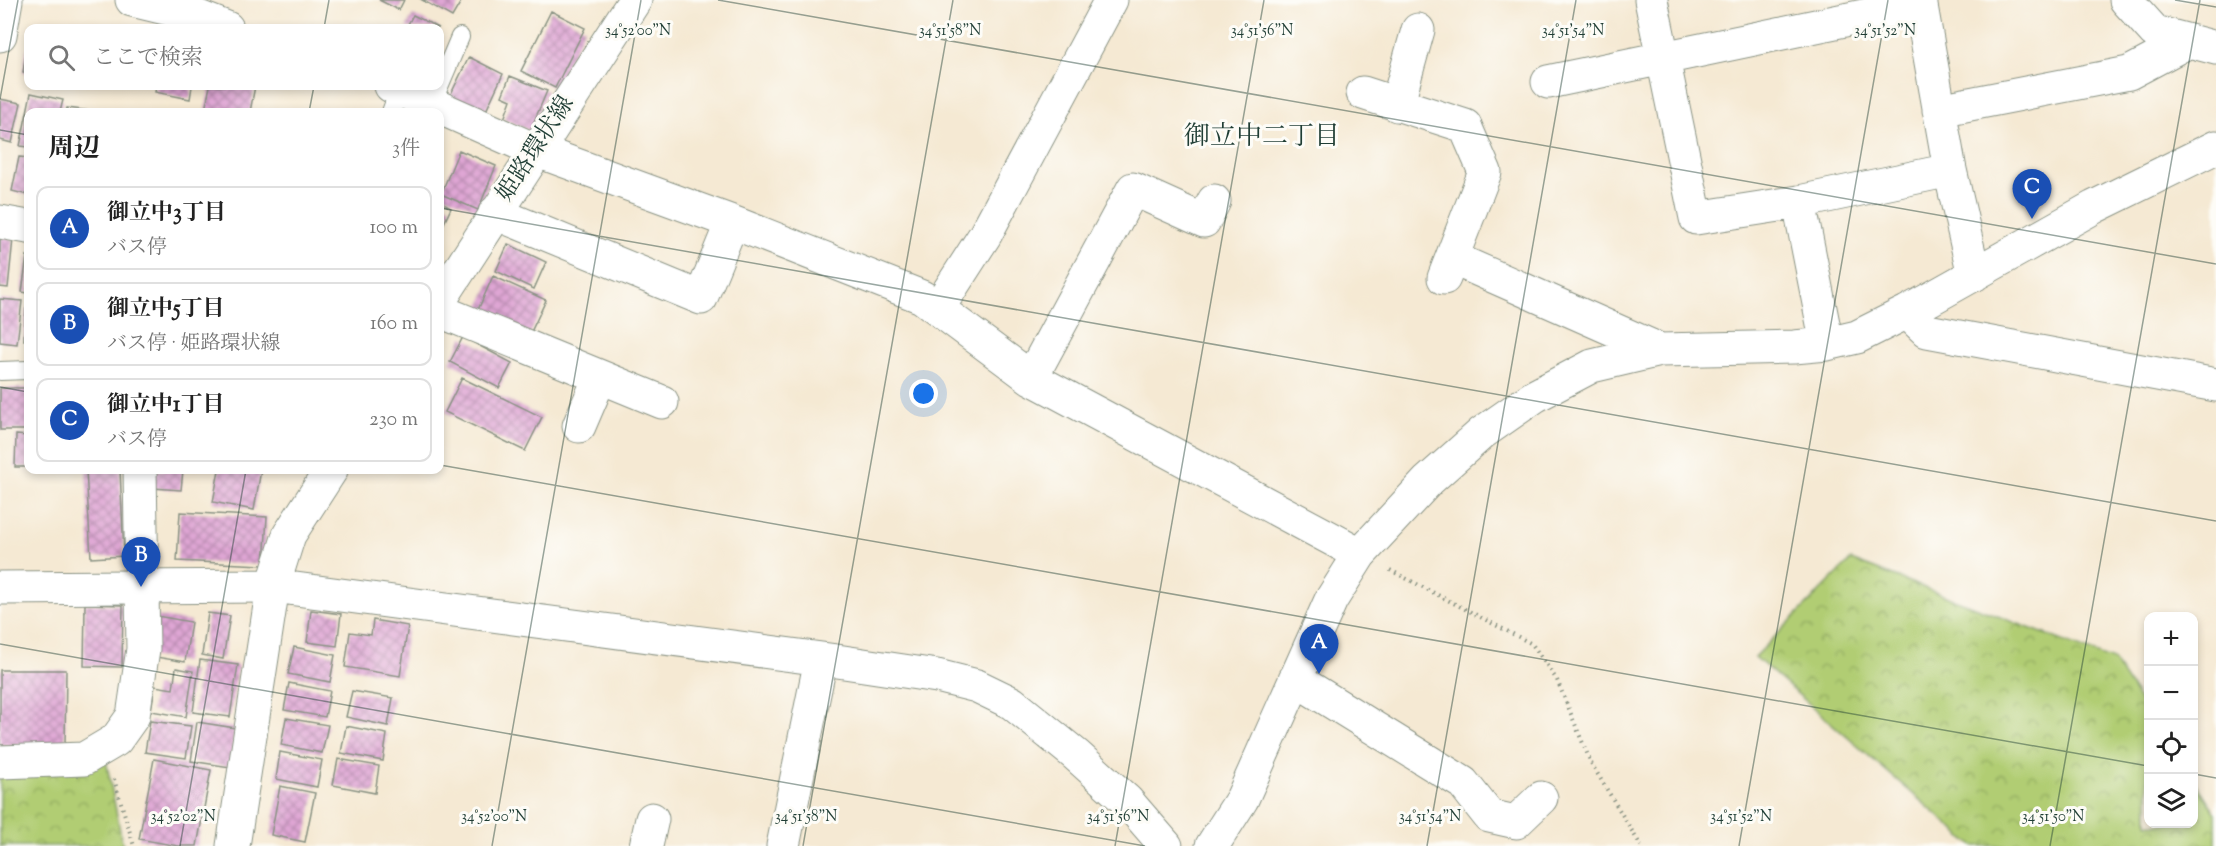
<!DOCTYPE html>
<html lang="ja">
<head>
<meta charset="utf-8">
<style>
	body { margin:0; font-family:"Sorts Mill Goudy","Noto Serif JP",serif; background:#f6f6f6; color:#222 }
	.controls { position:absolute; right:18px; bottom:18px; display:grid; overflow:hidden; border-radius:12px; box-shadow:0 3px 9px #0003 }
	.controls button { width:54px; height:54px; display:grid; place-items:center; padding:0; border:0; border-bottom:2px solid #e0e0e0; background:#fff; color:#222; font:30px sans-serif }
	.you { position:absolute; left:924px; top:394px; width:21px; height:21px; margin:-15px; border:4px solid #fff; border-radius:50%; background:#1a73e8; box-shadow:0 0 0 9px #1a73e833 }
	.badge { display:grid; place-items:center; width:39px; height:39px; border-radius:50%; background:#1a73e8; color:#fff; font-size:20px; font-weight:700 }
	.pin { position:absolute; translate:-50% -50px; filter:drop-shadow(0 2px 3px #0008) }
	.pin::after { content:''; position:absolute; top:32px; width:21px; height:18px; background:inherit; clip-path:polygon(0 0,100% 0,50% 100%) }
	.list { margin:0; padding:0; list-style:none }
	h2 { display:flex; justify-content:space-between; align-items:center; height:78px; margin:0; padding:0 24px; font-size:26px }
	h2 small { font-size:20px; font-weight:400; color:#767676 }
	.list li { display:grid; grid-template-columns:39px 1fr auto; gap:18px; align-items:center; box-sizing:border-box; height:84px; margin:0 12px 12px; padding:0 12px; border:2px solid #e0e0e0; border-radius:12px }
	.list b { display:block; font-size:22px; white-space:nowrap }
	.list p { margin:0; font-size:20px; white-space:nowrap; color:#767676 }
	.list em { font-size:20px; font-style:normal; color:#767676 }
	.icon { flex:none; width:33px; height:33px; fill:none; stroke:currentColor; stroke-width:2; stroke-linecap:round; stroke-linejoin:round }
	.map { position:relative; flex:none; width:2216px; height:846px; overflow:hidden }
	.search { position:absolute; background:#fff; box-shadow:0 3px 9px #0003; left:24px; top:24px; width:420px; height:66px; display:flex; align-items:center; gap:15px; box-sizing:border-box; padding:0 21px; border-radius:12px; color:#767676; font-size:22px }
	.panel { position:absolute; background:#fff; box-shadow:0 3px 9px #0003; left:24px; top:108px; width:420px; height:366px; border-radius:12px }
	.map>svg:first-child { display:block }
	.park { fill:url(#park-crowns); stroke:#688554; stroke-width:1.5 }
	.building { fill:url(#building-cross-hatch) }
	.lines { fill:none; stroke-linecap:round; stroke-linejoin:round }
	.service-casing { stroke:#8a9384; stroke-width:20 }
	.minor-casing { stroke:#8a9384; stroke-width:35 }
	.secondary-casing { stroke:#8a9384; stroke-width:35 }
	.path { stroke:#8a9384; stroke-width:4; stroke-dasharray:1.5 4.5; stroke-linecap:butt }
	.service { stroke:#fff; stroke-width:18 }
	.minor { stroke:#fff; stroke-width:33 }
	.secondary { stroke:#fff; stroke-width:33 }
	.ticks { fill:none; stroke:#1f3d34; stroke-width:1.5; stroke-opacity:0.45 }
	.labels { text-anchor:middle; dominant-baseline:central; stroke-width:6; stroke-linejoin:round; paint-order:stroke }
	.street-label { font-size:24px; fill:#1f3d34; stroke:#fdfcf7 }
	.neighbourhood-label { font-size:26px; fill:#1f3d34; stroke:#fdfcf7 }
	.ticks-label { font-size:15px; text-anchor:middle; fill:#1f3d34; stroke:#fdfcf7; stroke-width:6; stroke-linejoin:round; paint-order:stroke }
</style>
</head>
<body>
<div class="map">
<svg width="2216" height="846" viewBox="0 0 2216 846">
	<defs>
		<pattern id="park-crowns" width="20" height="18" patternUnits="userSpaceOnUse" patternTransform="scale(1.5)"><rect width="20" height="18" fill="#b1cd73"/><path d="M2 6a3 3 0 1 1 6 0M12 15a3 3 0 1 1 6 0" fill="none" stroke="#8fa85f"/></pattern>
		<pattern id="building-cross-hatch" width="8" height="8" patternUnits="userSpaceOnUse" patternTransform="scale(1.5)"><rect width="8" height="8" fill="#dfa6d4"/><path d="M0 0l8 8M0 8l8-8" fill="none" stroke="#b488ad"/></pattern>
	</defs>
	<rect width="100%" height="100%" fill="#fdfcf7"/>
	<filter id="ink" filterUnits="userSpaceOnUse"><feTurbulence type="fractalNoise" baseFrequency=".0167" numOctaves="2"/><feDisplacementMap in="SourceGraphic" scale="12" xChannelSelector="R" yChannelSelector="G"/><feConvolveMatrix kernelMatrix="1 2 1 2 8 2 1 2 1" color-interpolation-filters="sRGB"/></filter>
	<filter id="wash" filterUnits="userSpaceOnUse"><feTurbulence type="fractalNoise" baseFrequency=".008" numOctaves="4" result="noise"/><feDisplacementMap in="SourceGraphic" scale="24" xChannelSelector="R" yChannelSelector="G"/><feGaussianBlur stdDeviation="1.35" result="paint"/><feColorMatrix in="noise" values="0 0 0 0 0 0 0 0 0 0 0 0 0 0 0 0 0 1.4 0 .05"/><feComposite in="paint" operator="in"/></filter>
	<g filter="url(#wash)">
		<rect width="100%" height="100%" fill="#f5e9d3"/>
		<path class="park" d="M1851 560 2113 660 2148 713V824H2194V780L2216 813V846H1973L1755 657Z
			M106 760 123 846H0V771Z"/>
		<g id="blocks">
			<path class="building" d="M379 0H404L399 10Z
				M422 0H462L452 17Z
				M551 11 585 28 555 88 521 71Z
				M413 15 439 28H406Z
				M27 48H28V73L23 72Z
				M469 57 503 74 485 113 450 96Z
				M510 76 547 91 530 131 504 119 511 100 502 96Z
				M156 86H192L190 99 155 92Z
				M210 86H255L250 112H216L205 110Z
				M31 93 63 100 60 112H28V147L20 146Z
				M0 99 21 103 12 143 0 140Z
				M67 108 90 111V112H66Z
				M459 150 496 166 478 210 441 194Z
				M19 157 28 158V195L12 191Z
				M440 202 451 208 440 232Z
				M0 237 13 239 8 288 0 287Z
				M508 244 546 262 534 289 496 271Z
				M27 256 28 257V293L22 292Z
				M493 276 546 300 530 334 478 310Z
				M0 299 22 301 17 344 0 342Z
				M26 309H28V340H24Z
				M463 337 512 363 499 388 450 362Z
				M462 378 542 417 525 451 445 412Z
				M0 388H28V430H0Z
				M16 435 28 436V467H15Z
				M86 470H120L124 556 91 558Z
				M154 470H183L181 490 153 488Z
				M219 470H261L254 510 213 502Z
				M180 512 267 517 264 565 177 561Z
				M85 604 123 605 122 667 84 666Z
				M311 610 341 614 337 646 307 642Z
				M208 613 230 616 223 659 202 655Z
				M157 616 191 622 185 662 150 656Z
				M373 620 408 626 400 676 345 667 350 632 371 635Z
				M294 647 335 655 330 682 288 674Z
				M200 660 238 665 230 717 193 712Z
				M176 668 193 671 186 717 151 711 155 686 173 689Z
				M0 670H66L65 746 0 745Z
				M289 683 330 691 325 717 284 710Z
				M352 691 393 698 388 726 346 717Z
				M286 718 328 725 322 753 281 745Z
				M150 721 191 726 186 758 145 752Z
				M197 722 235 728 230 767 191 761Z
				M346 726 387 734 383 761 341 753Z
				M280 752 322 760 317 787 276 779Z
				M154 759 211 770 197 846H178L139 839Z
				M338 759 379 766 375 793 333 785Z
				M280 786 315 793 305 842 271 835Z"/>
		</g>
	</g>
	<g filter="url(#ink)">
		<use href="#blocks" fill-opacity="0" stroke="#8a9384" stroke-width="1.5"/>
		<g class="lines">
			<g class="service-casing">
				<path id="service" d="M432 103 460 37
					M391 112 400 88
					M0 371 28 370"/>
			</g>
			<g class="minor-casing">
				<path id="minor" d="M132 0 194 15 227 28
					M1651 0 1696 218 1799 202 1950 170 1920 0
					M2126 0 2155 32 2216 48
					M0 35 6 0
					M1548 82 1921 4
					M391 86 535 150 732 222 922 297 1031 378 1133 189 1204 221 1214 201
					M1363 93 1465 126 1485 172 1444 278
					M1397 105 1418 30
					M1939 110 2129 73 2189 41
					M1950 170 1974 275
					M1799 202 1827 344
					M495 213 701 298 732 222
					M0 222 28 227
					M1452 258 1660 350
					M938 308 985 235 1111 0
					M440 311 662 402
					M1907 312 1927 331 2216 385
					M1031 378 1360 554
					M579 426 600 377
					M1295 679 1463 783 1489 816 1516 822 1541 798
					M0 762 84 759 116 740 133 716 143 649 140 470
					M233 846 273 586 837 661 937 676 977 686 1012 703 1076 755 1127 801 1166 846
					M646 846 652 819
					M783 846 821 659
					M1212 846 1242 799 1331 600 1360 554 1428 481 1482 433 1535 396 1592 366 1660 350 1794 347 1827 344 1857 337 1907 312 2094 207 2216 147"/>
			</g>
			<g class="secondary-casing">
				<path id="secondary" d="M440 300 635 0
					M0 588 273 586 289 535 331 470"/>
			</g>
			<path class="path" d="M1390 570 1532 644 1557 680 1591 763 1641 846
				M114 779 134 846"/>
			<use href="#service" class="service"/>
			<use href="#minor" class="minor"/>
			<use href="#secondary" class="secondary"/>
		</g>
	</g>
	<path class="ticks" d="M718 0 2216 264M2175 0 2216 7M324 28 329 0M0 99 18 0M309 112 314 86M0 130 28 135M440 208 2216 521M0 387 28 392M440 465 2148 766M0 644 1145 846M2194 774 2216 778M180 846 246 470M492 846 641 0M803 846 953 0M1115 846 1264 0M1427 846 1576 0M1739 846 1888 0M2050 846 2200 0"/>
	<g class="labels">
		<g class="street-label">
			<text transform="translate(536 149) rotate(-57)">姫路環状線</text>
		</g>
		<g class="neighbourhood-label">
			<text x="1262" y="137">御立中二丁目</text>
		</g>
	</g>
	<g class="ticks-label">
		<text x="1262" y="35">34°51'56"N</text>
		<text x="1573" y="35">34°51'54"N</text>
		<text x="1885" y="35">34°51'52"N</text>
		<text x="638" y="35">34°52'00"N</text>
		<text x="950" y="35">34°51'58"N</text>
		<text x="183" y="821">34°52'02"N</text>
		<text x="494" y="821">34°52'00"N</text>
		<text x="806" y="821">34°51'58"N</text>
		<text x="1118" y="821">34°51'56"N</text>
		<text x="1430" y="821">34°51'54"N</text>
		<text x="1741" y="821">34°51'52"N</text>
		<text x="2053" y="821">34°51'50"N</text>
	</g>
</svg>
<div class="controls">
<button>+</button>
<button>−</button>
<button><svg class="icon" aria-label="locate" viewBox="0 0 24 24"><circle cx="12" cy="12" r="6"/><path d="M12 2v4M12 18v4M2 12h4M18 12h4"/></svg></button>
<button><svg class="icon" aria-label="layers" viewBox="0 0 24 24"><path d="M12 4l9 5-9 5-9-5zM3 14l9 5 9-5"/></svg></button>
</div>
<div class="you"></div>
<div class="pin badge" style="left:1319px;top:674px;background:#1a4fb4">A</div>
<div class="pin badge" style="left:141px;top:587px;background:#1a4fb4">B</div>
<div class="pin badge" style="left:2032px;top:219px;background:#1a4fb4">C</div>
<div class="search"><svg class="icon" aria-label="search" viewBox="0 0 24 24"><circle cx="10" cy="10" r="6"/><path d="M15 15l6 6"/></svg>ここで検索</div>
<section class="panel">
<h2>周辺<small>3件</small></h2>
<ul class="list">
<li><span class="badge" style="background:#1a4fb4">A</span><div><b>御立中3丁目</b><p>バス停</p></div><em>100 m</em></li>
<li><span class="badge" style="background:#1a4fb4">B</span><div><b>御立中5丁目</b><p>バス停 · 姫路環状線</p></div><em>160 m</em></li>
<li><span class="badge" style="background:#1a4fb4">C</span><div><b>御立中1丁目</b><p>バス停</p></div><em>230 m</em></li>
</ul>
</section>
</div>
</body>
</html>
